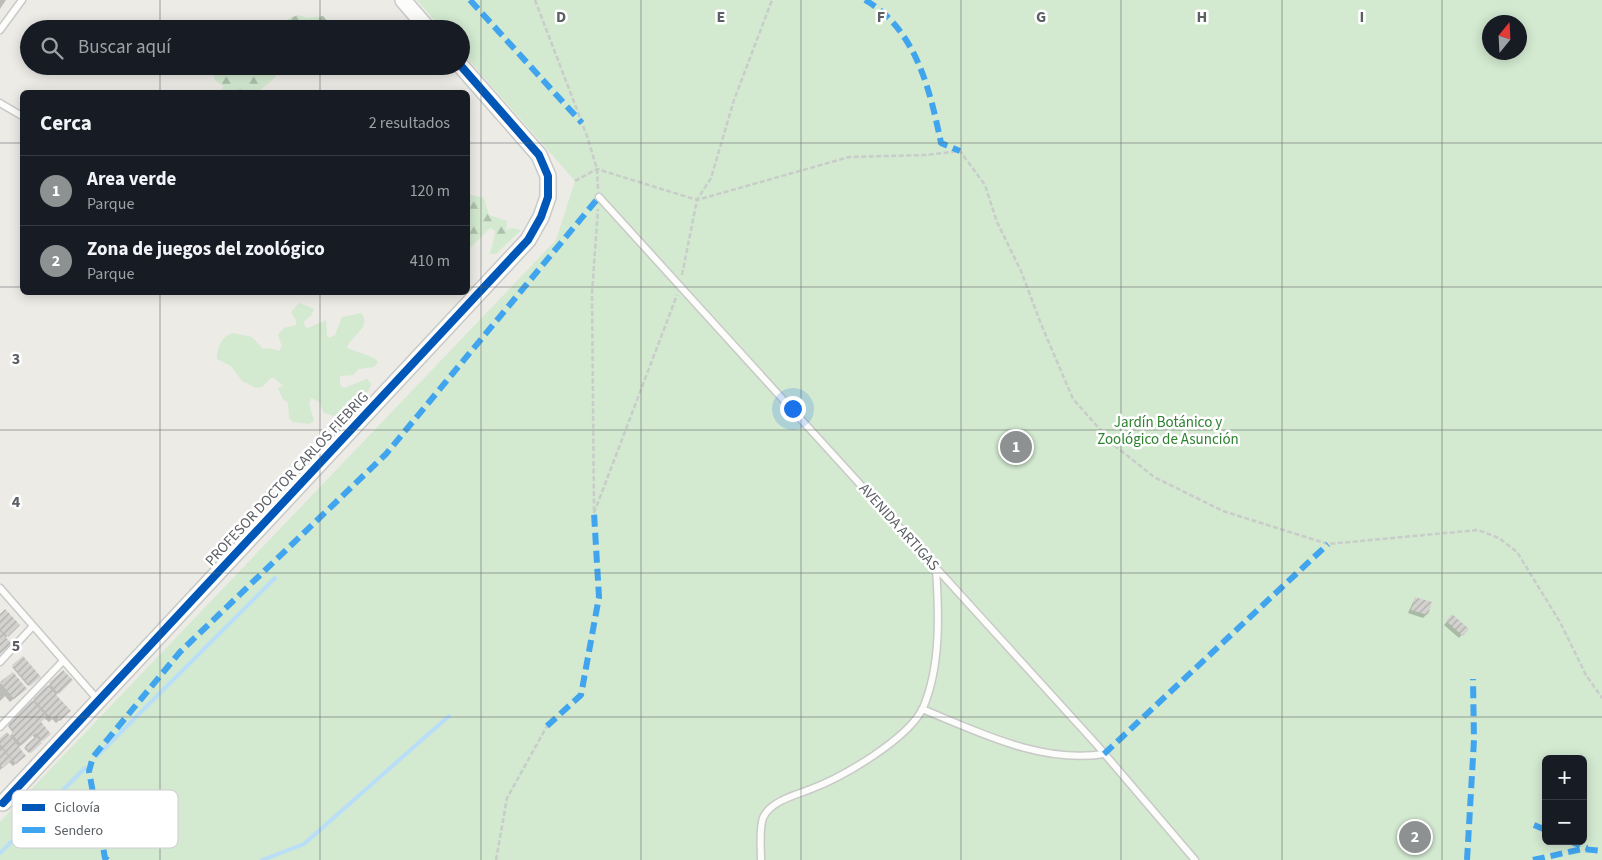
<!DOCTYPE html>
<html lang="es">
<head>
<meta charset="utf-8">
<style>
	body { margin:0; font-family:"Source Sans 3",sans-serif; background:#20242c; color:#f1f3f6 }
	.controls { position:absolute; right:15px; bottom:15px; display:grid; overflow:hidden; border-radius:8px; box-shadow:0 2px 12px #0003 }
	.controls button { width:45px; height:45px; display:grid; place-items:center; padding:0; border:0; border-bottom:1px solid #363941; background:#171b24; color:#f1f3f6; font:25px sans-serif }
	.compass { position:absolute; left:1482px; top:15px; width:45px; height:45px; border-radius:50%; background:#171b24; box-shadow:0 2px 12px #0003; rotate:18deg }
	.you { position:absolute; left:792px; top:408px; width:18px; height:18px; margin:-12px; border:4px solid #fff; border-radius:50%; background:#1a73e8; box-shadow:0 0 0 8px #1a73e833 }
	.badge { display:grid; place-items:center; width:32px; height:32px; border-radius:50%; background:#8e9192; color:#fff; font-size:16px; font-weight:700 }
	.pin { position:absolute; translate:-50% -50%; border:2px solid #fff; box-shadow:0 1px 5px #0006 }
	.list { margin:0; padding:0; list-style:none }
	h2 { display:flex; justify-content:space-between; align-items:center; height:65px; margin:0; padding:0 20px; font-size:21px }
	h2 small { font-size:16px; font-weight:400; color:#9ea1a6 }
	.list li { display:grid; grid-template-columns:32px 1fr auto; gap:15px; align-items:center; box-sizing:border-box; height:70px; padding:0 20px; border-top:1px solid #363941 }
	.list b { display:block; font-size:19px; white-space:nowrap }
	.list p { margin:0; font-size:16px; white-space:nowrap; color:#9ea1a6 }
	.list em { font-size:16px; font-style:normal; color:#9ea1a6 }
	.icon { flex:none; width:28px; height:28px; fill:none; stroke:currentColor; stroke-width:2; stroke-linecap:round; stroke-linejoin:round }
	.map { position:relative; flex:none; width:1602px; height:860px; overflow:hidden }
	.search { position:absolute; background:#171b24; box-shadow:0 2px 12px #0003; left:20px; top:20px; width:450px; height:55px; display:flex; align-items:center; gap:12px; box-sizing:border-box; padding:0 18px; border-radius:28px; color:#9ea1a6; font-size:19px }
	.panel { position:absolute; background:#171b24; box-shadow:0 2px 12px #0003; left:20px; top:90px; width:450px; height:205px; border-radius:8px }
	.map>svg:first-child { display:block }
	.forest { fill:url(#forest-firs) }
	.green { fill:#d3e9d0; fill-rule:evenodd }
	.shadow { fill:#0003 }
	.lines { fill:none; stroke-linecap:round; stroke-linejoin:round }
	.stream { stroke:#b9def8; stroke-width:4 }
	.building { fill:url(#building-hatch) }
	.service-casing { stroke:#c9c9c8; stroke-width:9 }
	.tertiary-casing { stroke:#c9c9c8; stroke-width:18 }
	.path { stroke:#c8cdca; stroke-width:2.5; stroke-dasharray:5 2.5; stroke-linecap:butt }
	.service { stroke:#fcfcfb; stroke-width:6 }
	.tertiary { stroke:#fcfcfb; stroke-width:15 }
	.quiet { stroke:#40a5ee; stroke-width:6; stroke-dasharray:12 6; stroke-linecap:butt }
	.cycleway-casing { stroke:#fff; stroke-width:11 }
	.cycleway { stroke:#0057b8; stroke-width:8 }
	.grid { fill:none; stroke:#5b6065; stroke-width:1; stroke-opacity:0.55 }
	.labels { text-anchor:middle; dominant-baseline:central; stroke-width:5; stroke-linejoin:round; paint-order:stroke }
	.park-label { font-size:15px; fill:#2e8230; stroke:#fff }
	.street-label { font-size:15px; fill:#5b6065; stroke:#fff }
	.key { fill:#fff; stroke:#cecfd1; stroke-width:1 }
	.key-label { font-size:14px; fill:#5b6065 }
	.grid-label { font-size:16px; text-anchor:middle; font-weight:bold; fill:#5b6065; stroke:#fff; stroke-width:5; stroke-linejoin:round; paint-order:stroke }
</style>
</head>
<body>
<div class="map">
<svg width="1602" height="860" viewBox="0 0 1602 860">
	<defs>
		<pattern id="forest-firs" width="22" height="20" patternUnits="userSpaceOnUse" patternTransform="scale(1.25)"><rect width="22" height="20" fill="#d3e9d0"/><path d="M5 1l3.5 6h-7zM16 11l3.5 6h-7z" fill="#aec0ac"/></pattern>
		<pattern id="building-hatch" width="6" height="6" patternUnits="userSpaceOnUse" patternTransform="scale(1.25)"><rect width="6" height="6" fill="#d3d2cf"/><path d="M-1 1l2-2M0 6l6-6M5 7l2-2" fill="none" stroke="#aeaeac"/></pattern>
	</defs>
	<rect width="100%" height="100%" fill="#ecebe6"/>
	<path class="forest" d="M299 15 307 18 323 16 331 24V29H278L289 18Z
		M222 66H238L242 73 247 74 258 66H278C280 79 265 84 259 92H221L223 86 215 80 213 75 216 68Z
		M468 194 484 198 489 215 507 221 506 230 512 228 521 230 496 254H490L495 234V231L490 228 468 250Z"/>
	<path class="green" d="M417 0H1602V860H0V822L556 240 575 181 461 51V29H442ZM1490 22H1520V52H1490ZM1546 759H1583V841H1546Z
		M299 303 314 309 311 316 304 321 305 327 308 328 326 320 327 336 330 338 335 335 342 317 361 313C373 327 350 336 347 348L374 358 378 362 374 367 359 369 353 375 340 376V385L344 388 367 379 371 384C368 398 354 403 343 406L341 415 335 416 324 413 319 402 311 398 309 403 314 421 309 424 293 422 289 418 288 403 283 399 278 388 283 386 274 378H271L262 387 256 388 242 381 231 366 217 359C216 349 222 336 233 333L252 337 263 349 270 348 279 351 282 346 278 335 284 328 296 325V320L291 312Z"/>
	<path class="shadow" d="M0 0H6L0 9Z
		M1415 598 1427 614 1423 618 1408 613Z
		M0 616 19 625 5 638 0 653Z
		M1452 616 1467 629 1459 638 1444 625Z
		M23 658 39 677 28 686 12 667Z
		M63 671 71 680 55 696 70 711 56 723 52 719 49 722 44 718 39 722 49 733 29 753 24 748 35 738 32 735 18 748 21 759 13 766 9 762 0 770V739L9 737 13 733 8 726Z
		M13 674 22 692 10 702 5 696 0 701V684Z"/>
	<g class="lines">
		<path class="stream" d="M98 755 275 578
			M0 853 85 768
			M262 860 304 844 449 716"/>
	</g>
	<path class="building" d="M1415 597 1432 602 1428 615 1411 610Z
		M5 609 20 625 8 637 0 629V614Z
		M1452 614 1469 629 1463 636 1446 621Z
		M0 631 12 644 0 654Z
		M23 656 41 677 30 686 12 665Z
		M63 670 73 680 59 694 49 683Z
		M13 672 27 689 14 699 0 682Z
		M47 685 71 711 60 721 56 716 53 720 33 699Z
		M32 700 47 717 41 722 51 734 43 741 36 733 22 745 11 733 14 731 8 724Z
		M7 732 26 756 16 764 0 744V738Z
		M36 736 42 743 31 753 25 746Z
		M2 749 12 760 3 768 0 765V751Z"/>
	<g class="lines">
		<g class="service-casing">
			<path id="service" d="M0 30 22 0
				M0 103 22 116
				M599 197 1097 745 1195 860
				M0 588 98 700
				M0 662 33 626
				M922 709C979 732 1041 764 1104 754
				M0 727 63 661
				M761 860C761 848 759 829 763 818 770 801 796 795 811 789 843 777 908 739 923 708 941 666 939 613 936 569"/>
		</g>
		<g class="tertiary-casing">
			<path id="tertiary" d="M403 0 428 29
				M3 803 528 240 541 217 548 197V176L539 155 461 66"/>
		</g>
		<path class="path" d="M535 0 587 136 597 169 598 189
			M575 181 597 169 697 200 849 157 926 155 960 151 985 185 997 222 1021 271 1041 324 1073 399 1114 445 1154 477 1223 511 1328 544 1478 530 1499 538 1517 552 1560 622 1586 675 1602 698
			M682 275 697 200 711 178 734 100 772 0
			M594 511 592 293 598 209
			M594 513 677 295
			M496 860 507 798 547 726"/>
		<use href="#service" class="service"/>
		<use href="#tertiary" class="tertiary"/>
		<path class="quiet" d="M470 0 582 123
			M865 0C916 29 930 90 941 143L960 151
			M547 726 581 695 599 597 594 513
			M1104 754 1328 544
			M1534 825 1546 830
			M1569 841 1587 848
			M108 860 105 858 89 771 93 757 180 652 386 454 599 197
			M1467 860 1474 740 1473 679
			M1533 860 1582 849 1602 851"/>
		<g class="cycleway-casing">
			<path id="cycleway" d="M3 803 528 240 541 217 548 197V176L539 155 461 66"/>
		</g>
		<use href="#cycleway" class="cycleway"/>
	</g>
	<path class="grid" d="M160 0V29M320 0V29M481 0V860M641 0V860M801 0V860M961 0V860M1121 0V860M1282 0V860M1442 0V860M160 66V92M320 66V92M0 143H22M468 143H1602M0 287H22M468 287H1602M160 292V860M320 292V860M0 430H1602M0 573H1602M0 717H1602"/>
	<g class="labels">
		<g class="park-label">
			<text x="1168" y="422">Jardín Botánico y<tspan x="1168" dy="17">Zoológico de Asunción</tspan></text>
		</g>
		<g class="street-label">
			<text transform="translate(287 479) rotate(-47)">PROFESOR DOCTOR CARLOS FIEBRIG</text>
			<text transform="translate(899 527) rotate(48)">AVENIDA ARTIGAS</text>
		</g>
	</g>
	<rect x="12" y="790" width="166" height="58" rx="8" class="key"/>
	<rect x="22" y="804" width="23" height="7" fill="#0057b8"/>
	<rect x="22" y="827" width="23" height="6" fill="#40a5ee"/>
	<g class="key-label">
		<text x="54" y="812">Ciclovía</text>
		<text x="54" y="835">Sendero</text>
	</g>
	<g class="grid-label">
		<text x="561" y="22">D</text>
		<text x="721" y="22">E</text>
		<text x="881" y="22">F</text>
		<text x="1041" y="22">G</text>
		<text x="1202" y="22">H</text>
		<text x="1362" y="22">I</text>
		<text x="16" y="364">3</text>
		<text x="16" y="507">4</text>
		<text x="16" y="651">5</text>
	</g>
</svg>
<div class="controls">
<button>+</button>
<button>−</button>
</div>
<svg class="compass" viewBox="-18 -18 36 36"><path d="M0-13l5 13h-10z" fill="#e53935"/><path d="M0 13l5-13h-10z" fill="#9ea1a6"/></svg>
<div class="you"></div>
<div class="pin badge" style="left:1016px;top:447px">1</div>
<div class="pin badge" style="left:1415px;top:837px">2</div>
<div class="search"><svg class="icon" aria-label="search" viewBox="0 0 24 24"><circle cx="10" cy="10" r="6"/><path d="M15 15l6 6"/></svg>Buscar aquí</div>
<section class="panel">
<h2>Cerca<small>2 resultados</small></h2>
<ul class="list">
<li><span class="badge">1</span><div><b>Area verde</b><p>Parque</p></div><em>120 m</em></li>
<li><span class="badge">2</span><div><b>Zona de juegos del zoológico</b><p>Parque</p></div><em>410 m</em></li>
</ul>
</section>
</div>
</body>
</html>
